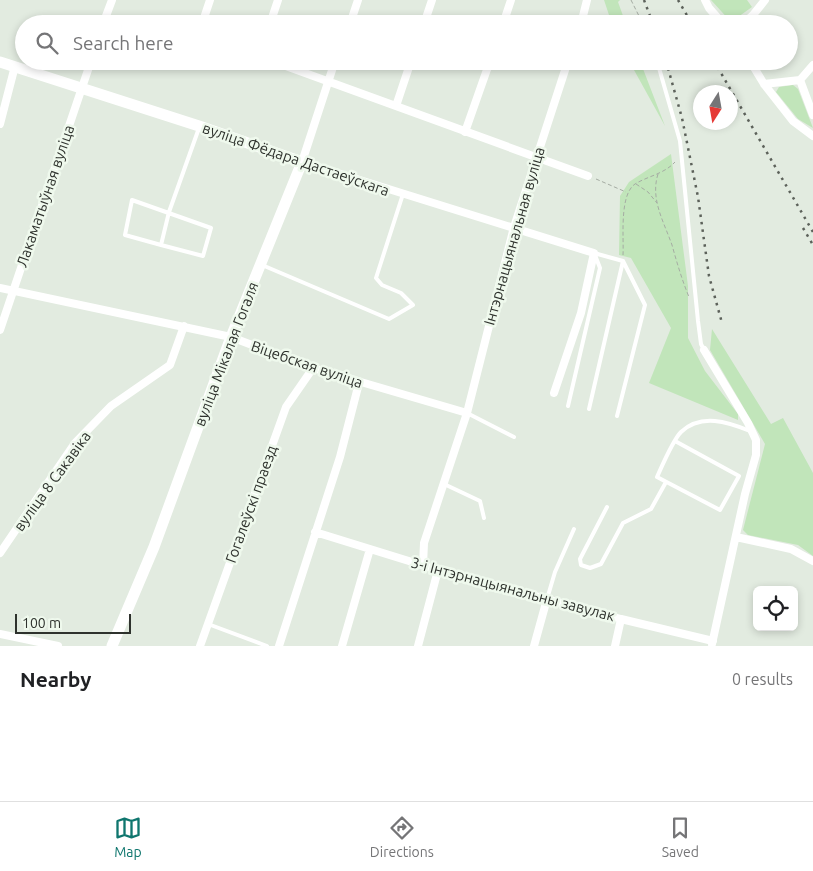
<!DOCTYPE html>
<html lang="en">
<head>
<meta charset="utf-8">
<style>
	body { margin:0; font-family:Ubuntu,sans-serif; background:#f2f2f2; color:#202124 }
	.controls { position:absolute; right:15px; bottom:15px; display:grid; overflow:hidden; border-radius:8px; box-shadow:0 2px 8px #0003 }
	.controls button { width:45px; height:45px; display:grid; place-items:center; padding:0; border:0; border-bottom:1px solid #e0e0e0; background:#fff; color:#202124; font:25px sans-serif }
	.compass { position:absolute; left:693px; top:85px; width:45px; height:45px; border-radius:50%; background:#fff; box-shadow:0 2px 8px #0003; rotate:191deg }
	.scale { position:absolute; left:15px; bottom:12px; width:116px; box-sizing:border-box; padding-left:5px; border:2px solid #2e322d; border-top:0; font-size:14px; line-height:18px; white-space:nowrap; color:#2e322d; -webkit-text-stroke:4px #eff9ed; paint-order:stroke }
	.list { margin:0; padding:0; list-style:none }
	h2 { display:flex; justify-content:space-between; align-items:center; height:65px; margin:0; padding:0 20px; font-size:21px }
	h2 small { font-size:16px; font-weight:400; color:#757577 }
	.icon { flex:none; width:28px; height:28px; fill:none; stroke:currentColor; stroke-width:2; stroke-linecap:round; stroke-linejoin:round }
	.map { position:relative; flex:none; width:813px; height:646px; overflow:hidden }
	.search { position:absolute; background:#fff; box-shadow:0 2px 8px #0003; left:15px; right:15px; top:15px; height:55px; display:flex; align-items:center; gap:12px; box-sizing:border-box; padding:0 18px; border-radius:28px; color:#757577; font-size:19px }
	.sheet { height:155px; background:#fff }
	nav { display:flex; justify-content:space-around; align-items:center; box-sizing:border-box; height:70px; border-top:1px solid #e0e0e0; background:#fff; font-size:14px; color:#757577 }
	nav a { display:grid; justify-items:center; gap:2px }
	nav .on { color:#0f766e }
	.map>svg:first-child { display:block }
	.green { fill:#c1e5ba }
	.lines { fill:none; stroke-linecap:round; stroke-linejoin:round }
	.path { stroke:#a5aca3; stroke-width:1; stroke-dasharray:4 2.5; stroke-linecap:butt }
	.lane { stroke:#fff; stroke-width:4 }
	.street { stroke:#fff; stroke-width:8 }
	.secondary { stroke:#fff; stroke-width:11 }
	.rail { stroke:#5c615a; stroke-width:2.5; stroke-dasharray:2.5 5; stroke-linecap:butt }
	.labels { text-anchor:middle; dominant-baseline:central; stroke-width:5; stroke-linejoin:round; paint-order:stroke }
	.street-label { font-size:15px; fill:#2e322d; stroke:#eff9ed }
</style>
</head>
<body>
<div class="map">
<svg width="813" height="646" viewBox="0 0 813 646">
	<rect width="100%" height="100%" fill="#e2ebe0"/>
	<path class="green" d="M604 0H620L618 2 626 24H612Z
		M711 0H747L752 7 731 22Z
		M629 61H640L665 126Z
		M793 85 798 89 813 128 798 119 776 92 779 87Z
		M671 154 688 286V338L705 371 738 414V420L649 383 671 328 631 258 619 255 620 196 629 182Z
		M712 329 771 424 783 418 813 473V556L798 545 748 535 743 530 765 444 710 350Z"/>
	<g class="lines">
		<path class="path" d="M631 0 643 24
			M709 19V24
			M658 174C650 199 664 222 672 245 677 263 682 280 689 297
			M596 179 626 192
			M636 184 648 192 657 203
			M623 255C624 238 619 195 635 184 648 176 664 174 675 162"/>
		<path class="lane" d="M657 61 680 141 698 321 701 344 704 350
			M161 245 203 256 211 228 132 200 125 235 161 245 169 212 199 128
			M594 253 623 261 645 305 617 416
			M262 265 389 319 413 305 401 293 382 285 376 278 403 194
			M568 406 600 268 595 255
			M589 409 623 261
			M467 413 514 437
			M675 441 739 476 720 510 657 477C662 466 673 440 681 432 701 413 728 422 750 431
			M444 484 480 501 484 518
			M607 507 580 559 581 565 590 568 601 564 623 523 651 509 666 482
			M547 599 555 572 574 529
			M208 624 267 646"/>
		<path class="street" d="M705 0 709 8 723 24
			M103 24 112 0
			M202 24 210 0
			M270 24 278 0
			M350 24 358 0
			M424 24 432 0
			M503 24 511 0
			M581 24 587 0
			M743 24 753 15 765 0
			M272 61 588 176
			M335 61 302 162 594 253 581 313 554 393
			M750 61 764 84 793 121 813 136
			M813 65 800 80 813 115
			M764 84 800 80
			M396 106 411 61
			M0 124 15 66
			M465 132 490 61
			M0 288 231 337 313 368 467 413
			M0 330 91 61
			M704 350 748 423 756 440V455L745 494 712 644
			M315 532 438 570 621 619 713 641
			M736 537 791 549 813 561
			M0 553 75 443 111 406 170 365 184 326
			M423 565 424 543 467 413 514 227 568 61
			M0 634 58 646
			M200 646 286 407 313 368
			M279 646 340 457 359 383
			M342 646 370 549
			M418 646 438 570
			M534 646 547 599
			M615 646 621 619"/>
		<path class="secondary" d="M0 62 199 126 302 162 231 337 154 547 112 646"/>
		<path class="rail" d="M644 0 653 24
			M678 0 692 24
			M666 61 682 118 698 197 709 276 722 323
			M714 61 813 232
			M803 228 813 245"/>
	</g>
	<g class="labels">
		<g class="street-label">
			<text transform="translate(296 159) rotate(19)">вуліца Фёдара Дастаеўскага</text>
			<text transform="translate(45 196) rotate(-71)">Лакаматыўная вуліца</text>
			<text transform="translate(514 236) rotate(-74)">Інтэрнацыянальная вуліца</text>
			<text transform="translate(226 354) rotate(-69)">вуліца Мікалая Гогаля</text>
			<text transform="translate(307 364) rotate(19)">Віцебская вуліца</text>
			<text transform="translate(52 481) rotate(-54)">вуліца 8 Сакавіка</text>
			<text transform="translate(251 504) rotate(-70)">Гогалеўскі праезд</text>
			<text transform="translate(513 589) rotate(15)">3-і Інтэрнацыянальны завулак</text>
		</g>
	</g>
</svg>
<div class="controls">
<button><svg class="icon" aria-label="locate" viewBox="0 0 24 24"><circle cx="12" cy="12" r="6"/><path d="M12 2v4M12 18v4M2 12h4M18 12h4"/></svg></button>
</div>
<svg class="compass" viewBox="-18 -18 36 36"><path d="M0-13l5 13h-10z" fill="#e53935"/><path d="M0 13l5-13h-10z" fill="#757577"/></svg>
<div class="scale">100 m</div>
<div class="search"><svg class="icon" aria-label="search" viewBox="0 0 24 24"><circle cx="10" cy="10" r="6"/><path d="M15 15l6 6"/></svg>Search here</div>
</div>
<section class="sheet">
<h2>Nearby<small>0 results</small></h2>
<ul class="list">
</ul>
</section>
<nav>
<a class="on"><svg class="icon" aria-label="map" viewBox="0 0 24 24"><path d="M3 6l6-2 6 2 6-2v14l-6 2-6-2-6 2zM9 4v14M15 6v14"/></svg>Map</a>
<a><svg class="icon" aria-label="directions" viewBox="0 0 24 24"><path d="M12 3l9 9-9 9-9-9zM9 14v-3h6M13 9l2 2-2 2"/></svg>Directions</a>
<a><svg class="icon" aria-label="saved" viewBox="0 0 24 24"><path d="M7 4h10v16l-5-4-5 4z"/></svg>Saved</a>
</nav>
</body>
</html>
